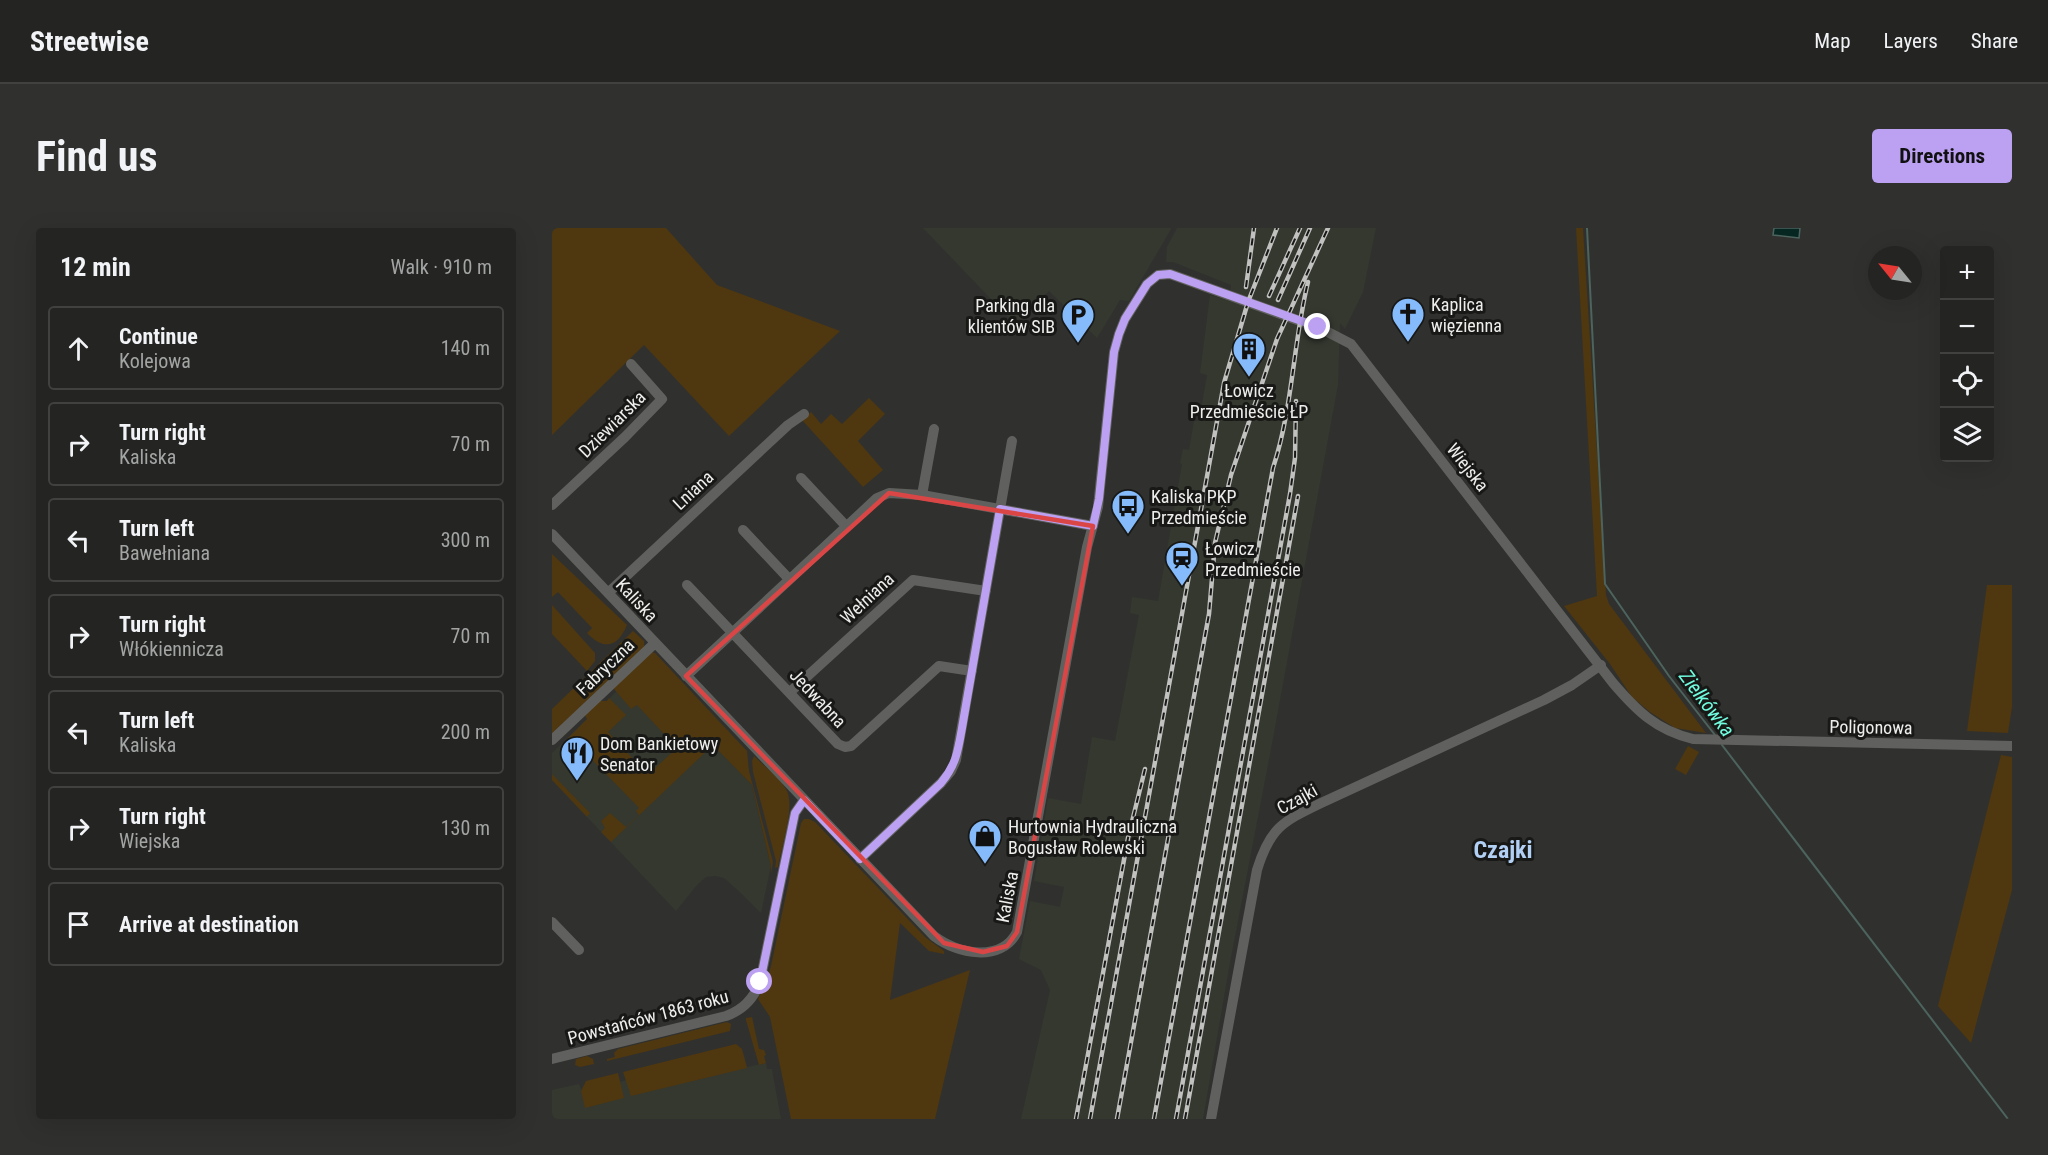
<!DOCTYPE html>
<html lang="en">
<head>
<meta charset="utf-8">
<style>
	body { margin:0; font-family:"Roboto Condensed",sans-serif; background:#30312f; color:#f1f3f6 }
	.controls { position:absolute; right:18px; top:18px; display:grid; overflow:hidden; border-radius:6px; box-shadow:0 6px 24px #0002 }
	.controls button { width:54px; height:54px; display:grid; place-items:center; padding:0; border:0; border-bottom:2px solid #414240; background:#242522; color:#f1f3f6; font:30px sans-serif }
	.compass { position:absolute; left:1316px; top:18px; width:54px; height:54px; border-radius:50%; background:#242522; box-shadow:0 6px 24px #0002; rotate:300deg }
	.stop { position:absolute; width:18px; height:18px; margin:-14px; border:4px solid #bca0f2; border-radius:50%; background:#fff }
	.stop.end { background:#bca0f2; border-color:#fff; box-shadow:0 2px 6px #0008 }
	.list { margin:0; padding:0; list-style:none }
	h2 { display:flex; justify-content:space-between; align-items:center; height:78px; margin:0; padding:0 24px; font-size:26px }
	h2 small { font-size:20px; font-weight:400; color:#a3a5a5 }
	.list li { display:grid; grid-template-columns:39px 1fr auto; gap:18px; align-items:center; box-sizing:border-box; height:84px; margin:0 12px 12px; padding:0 12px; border:2px solid #414240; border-radius:6px }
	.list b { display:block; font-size:22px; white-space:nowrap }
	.list p { margin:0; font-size:20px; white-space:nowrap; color:#a3a5a5 }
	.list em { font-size:20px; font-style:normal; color:#a3a5a5 }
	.icon { flex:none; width:33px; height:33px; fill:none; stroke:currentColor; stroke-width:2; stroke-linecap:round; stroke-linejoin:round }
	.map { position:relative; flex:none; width:1460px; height:891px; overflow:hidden; border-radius:6px }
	header { display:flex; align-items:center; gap:36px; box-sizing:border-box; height:84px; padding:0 30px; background:#242522; border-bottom:2px solid #414240 }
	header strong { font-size:28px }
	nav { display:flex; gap:33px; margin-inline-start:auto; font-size:21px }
	.intro { display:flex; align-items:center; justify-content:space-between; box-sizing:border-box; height:144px; padding:0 36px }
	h1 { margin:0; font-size:42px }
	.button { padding:15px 27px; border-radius:6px; background:#bca0f2; color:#111; font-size:21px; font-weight:700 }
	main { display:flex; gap:36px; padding:0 36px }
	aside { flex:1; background:#242522; border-radius:6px; box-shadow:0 6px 24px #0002 }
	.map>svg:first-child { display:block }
	.built { fill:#34382f }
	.green { fill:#4f3710 }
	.water { fill:#062721; stroke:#4c635e; stroke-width:1.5 }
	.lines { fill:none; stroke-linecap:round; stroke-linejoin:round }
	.stream { stroke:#4c635e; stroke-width:2 }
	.street { stroke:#60615e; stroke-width:10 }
	.rail-casing { stroke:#c1c2c0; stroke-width:4.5 }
	.rail { stroke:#181917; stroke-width:2; stroke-dasharray:7; stroke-linecap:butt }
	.route { stroke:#bca0f2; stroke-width:8 }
	.marked { fill:none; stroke:#da4646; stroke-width:4.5; stroke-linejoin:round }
	.labels { text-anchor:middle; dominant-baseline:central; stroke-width:6; stroke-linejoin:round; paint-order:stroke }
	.poi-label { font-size:18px; fill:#eeefed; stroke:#181917; text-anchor:start }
	.street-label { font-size:18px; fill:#eeefed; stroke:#181917 }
	.water-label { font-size:20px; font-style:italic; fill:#71fee0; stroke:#181917 }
	.district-label { font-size:24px; font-weight:bold; fill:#b2cff4; stroke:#181917 }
</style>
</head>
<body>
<header>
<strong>Streetwise</strong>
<nav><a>Map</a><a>Layers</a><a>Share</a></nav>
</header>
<div class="intro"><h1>Find us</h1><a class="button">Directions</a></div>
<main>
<aside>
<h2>12 min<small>Walk · 910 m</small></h2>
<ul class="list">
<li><svg class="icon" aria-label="ahead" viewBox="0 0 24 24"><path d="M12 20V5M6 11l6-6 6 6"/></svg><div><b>Continue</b><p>Kolejowa</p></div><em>140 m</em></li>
<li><svg class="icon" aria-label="right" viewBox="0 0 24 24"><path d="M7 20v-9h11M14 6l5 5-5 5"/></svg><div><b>Turn right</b><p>Kaliska</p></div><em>70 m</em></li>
<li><svg class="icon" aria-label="left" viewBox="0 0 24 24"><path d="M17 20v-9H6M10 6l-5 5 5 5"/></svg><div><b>Turn left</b><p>Bawełniana</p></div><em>300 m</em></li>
<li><svg class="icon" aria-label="right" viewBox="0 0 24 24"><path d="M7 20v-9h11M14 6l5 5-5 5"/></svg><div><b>Turn right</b><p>Włókiennicza</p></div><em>70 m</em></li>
<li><svg class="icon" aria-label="left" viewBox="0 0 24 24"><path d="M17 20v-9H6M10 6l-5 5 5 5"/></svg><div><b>Turn left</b><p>Kaliska</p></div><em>200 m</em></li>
<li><svg class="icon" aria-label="right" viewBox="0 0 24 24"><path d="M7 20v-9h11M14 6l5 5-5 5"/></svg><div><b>Turn right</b><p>Wiejska</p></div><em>130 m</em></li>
<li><svg class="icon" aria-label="arrive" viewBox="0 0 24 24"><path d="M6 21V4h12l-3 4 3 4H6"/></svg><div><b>Arrive at destination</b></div></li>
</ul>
</aside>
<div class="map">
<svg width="1460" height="891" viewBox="0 0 1460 891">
	<rect width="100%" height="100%" fill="#30312e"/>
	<path class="built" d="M371 0H619V1L577 73 568 72 545 110 497 63 468 91 459 92Z
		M625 0H824L811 64 793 101 788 95 786 157 719 521 677 740 651 891H469L498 762 489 742 467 731 478 673 508 679 512 659 482 653 496 570 529 576 540 509 563 513 587 387 578 385 580 369 606 373 630 236 628 235 631 221 637 222 642 193H647L655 147 648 145 658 67 677 73 679 57 621 34H614L615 19Z
		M89 440 200 557 219 638 209 685 191 667 172 650 163 648 154 649 145 657 124 683 0 552V525Z
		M191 824 195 839 214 835 215 841H220L229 891H0V862L27 856 30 863Z"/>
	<path class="green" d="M0 0H114L165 57 288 103 177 208 92 117 0 207Z
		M1024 0H1031L1054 367 1057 376 1154 505 1123 500 1098 484 1080 469 1058 436 1012 378 1045 368Z
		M317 170 333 186 306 213 331 242 311 259 250 192 259 184 269 196 279 186 290 196Z
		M0 326 75 397C66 419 52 423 35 405L40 400 6 364 0 369Z
		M1435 357H1460V479L1456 505 1415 503Z
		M0 377 43 425V433L35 443 0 406Z
		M81 403 92 413V419L0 506V481Z
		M99 424 103 425 195 523 197 543 221 634 219 646V638L200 557 161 517 59 614 49 604 53 600 49 593 58 585 74 599 87 587 84 583 87 580 23 514 19 517 15 511 35 491 32 486 48 473H55L57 470 74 487 56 504 85 535 91 530 102 541 125 520 85 477 79 481 62 461 63 458Z
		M1136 518 1147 524 1134 547 1123 541Z
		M1449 527 1460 529V662L1419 815 1386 778Z
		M202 528C212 538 229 550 235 563 243 580 229 621 226 639L223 640 224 633 201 544 200 533Z
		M0 546 38 585 35 589 0 552Z
		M252 591H257L263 594 373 709 392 723V726L377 723 348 695 338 772 418 742 383 891H239L218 789 206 771 213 757 219 738 249 595Z
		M200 789 207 821 212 822 214 827 212 828 214 835 207 837 194 792V790Z
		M175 794 179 796 178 803 55 833V831L63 829 62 825 66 821Z
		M184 816 190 821 195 840 79 868 71 844Z
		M35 828 41 831 42 836 28 839 23 837 24 831Z
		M66 845 72 870 33 880 29 863 34 853Z"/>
	<path class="water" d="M1222 0H1248L1247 10 1221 7Z"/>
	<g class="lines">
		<path class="stream" d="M1035 0 1053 356 1117 448 1163 507
			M1170 517 1456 891"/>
		<path class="street" d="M249 250 294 298
			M370 267 382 201
			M0 277 73 209 110 171 79 136
			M191 302 237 351
			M0 306 382 708C405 726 449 735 465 704L535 319 546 279 562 124 567 106 573 91 595 56 606 47 618 46 770 101 799 116 1061 455C1085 483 1104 502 1141 511L1460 518
			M135 357 286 516 293 519 299 518 387 438 420 443
			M56 365 236 197 252 186
			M134 448 325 270 337 265 370 267 541 298
			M238 464 361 352 434 363
			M0 512 103 415
			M308 631 389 555 399 543 404 532 460 213
			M0 694 27 722
			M0 831 174 788C191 782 202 770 208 754L243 585 252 572
			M659 891 705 642C718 600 730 594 767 576L992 472 1020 457 1049 437"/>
		<g class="rail-casing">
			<path id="rail" d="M694 59 702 0
				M717 68 748 0
				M726 72 758 0
				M524 891 576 610 593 541
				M538 891 672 155 696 74 725 0
				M565 891 657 386 663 315 679 247 725 111 776 0
				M602 891 721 240C741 179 741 115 756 54
				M624 891 738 266 743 230 744 173
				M633 891 746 268"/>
		</g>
		<use href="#rail" class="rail"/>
	</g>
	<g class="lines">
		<path class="route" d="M208 754 243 585 252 572 308 631 389 555C404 537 406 523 410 500L448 281 541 298 547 271 562 124 567 106 573 91 595 56 606 47 618 46 766 99"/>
	</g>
	<path class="marked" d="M337 265 541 298 465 704 455 718 431 724 392 715 134 448Z"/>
	<defs>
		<g id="church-pin" transform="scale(1.725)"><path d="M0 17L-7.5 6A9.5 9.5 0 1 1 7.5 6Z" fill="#85bbfb" stroke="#181917"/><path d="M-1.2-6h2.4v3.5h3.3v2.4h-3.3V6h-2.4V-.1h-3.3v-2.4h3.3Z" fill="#111"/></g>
		<g id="parking-pin" transform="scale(1.725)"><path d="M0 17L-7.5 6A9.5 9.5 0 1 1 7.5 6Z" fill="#85bbfb" stroke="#181917"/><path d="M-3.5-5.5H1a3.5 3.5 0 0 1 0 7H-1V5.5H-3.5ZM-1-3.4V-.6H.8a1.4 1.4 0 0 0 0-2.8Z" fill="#111"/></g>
		<g id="building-pin" transform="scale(1.725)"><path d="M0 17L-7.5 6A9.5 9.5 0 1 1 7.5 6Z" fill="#85bbfb" stroke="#181917"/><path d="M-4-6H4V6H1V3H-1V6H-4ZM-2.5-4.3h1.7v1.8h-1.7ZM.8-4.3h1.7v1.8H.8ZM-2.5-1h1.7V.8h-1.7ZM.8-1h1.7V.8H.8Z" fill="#111"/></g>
		<g id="bus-pin" transform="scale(1.725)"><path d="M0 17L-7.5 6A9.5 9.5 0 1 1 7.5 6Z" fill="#85bbfb" stroke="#181917"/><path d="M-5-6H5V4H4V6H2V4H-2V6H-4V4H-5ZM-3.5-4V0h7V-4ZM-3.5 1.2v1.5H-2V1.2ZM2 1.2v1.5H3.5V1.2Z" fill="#111"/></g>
		<g id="station-pin" transform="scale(1.725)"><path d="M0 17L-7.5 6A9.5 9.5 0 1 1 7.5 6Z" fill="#85bbfb" stroke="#181917"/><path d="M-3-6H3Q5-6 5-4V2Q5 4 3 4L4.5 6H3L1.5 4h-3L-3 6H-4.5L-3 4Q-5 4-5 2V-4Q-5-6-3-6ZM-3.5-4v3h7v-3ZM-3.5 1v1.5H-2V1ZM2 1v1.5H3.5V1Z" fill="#111"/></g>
		<g id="restaurant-pin" transform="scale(1.725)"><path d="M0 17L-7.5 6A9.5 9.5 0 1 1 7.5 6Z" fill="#85bbfb" stroke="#181917"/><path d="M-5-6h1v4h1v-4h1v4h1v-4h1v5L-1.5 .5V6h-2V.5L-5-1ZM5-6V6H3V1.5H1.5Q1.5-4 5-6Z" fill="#111"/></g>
		<g id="shop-pin" transform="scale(1.725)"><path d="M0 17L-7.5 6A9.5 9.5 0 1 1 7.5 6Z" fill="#85bbfb" stroke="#181917"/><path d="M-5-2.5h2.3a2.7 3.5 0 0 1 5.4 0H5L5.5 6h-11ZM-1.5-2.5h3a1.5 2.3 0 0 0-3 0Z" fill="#111"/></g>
	</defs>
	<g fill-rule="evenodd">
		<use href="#church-pin" x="856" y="86"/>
		<use href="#parking-pin" x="526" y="87"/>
		<use href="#building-pin" x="697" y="121"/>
		<use href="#bus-pin" x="576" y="278"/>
		<use href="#station-pin" x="630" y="330"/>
		<use href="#restaurant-pin" x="25" y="525"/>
		<use href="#shop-pin" x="433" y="608"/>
	</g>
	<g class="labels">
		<g class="poi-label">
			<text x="879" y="76">Kaplica<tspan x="879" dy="21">więzienna</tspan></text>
			<text x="503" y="77" text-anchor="end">Parking dla<tspan x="503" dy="21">klientów SIB</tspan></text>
			<text x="697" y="162" text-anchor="middle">Łowicz<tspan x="697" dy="21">Przedmieście ŁP</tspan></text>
			<text x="599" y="268">Kaliska PKP<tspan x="599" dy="21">Przedmieście</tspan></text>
			<text x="653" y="320">Łowicz<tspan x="653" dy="21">Przedmieście</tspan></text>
			<text x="48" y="515">Dom Bankietowy<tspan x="48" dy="21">Senator</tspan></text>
			<text x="456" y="598">Hurtownia Hydrauliczna<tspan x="456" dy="21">Bogusław Rolewski</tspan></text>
		</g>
		<g class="street-label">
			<text transform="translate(60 196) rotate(-45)">Dziewiarska</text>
			<text transform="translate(916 239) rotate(52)">Wiejska</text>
			<text transform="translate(141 262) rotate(-43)">Lniana</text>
			<text transform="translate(315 370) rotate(-43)">Wełniana</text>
			<text transform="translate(85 372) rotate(47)">Kaliska</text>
			<text transform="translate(53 439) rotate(-44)">Fabryczna</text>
			<text transform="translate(266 470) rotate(47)">Jedwabna</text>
			<text transform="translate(1319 499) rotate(1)">Poligonowa</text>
			<text transform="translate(745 571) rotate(-29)">Czajki</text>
			<text transform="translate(455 669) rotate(-79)">Kaliska</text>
			<text transform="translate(96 789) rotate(-15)">Powstańców 1863 roku</text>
		</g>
		<g class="water-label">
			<text transform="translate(1155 475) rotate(53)">Zielkówka</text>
		</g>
		<g class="district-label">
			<text x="951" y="622">Czajki</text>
		</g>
	</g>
</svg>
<div class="controls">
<button>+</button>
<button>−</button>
<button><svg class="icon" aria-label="locate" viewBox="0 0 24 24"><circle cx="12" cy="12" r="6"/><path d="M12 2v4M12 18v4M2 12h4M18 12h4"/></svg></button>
<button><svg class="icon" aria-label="layers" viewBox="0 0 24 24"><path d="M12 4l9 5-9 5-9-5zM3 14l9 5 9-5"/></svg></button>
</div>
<svg class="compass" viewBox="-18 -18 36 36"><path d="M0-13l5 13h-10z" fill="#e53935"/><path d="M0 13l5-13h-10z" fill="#a3a5a5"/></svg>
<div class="stop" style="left:208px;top:754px"></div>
<div class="stop end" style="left:766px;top:99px"></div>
</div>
</main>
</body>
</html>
